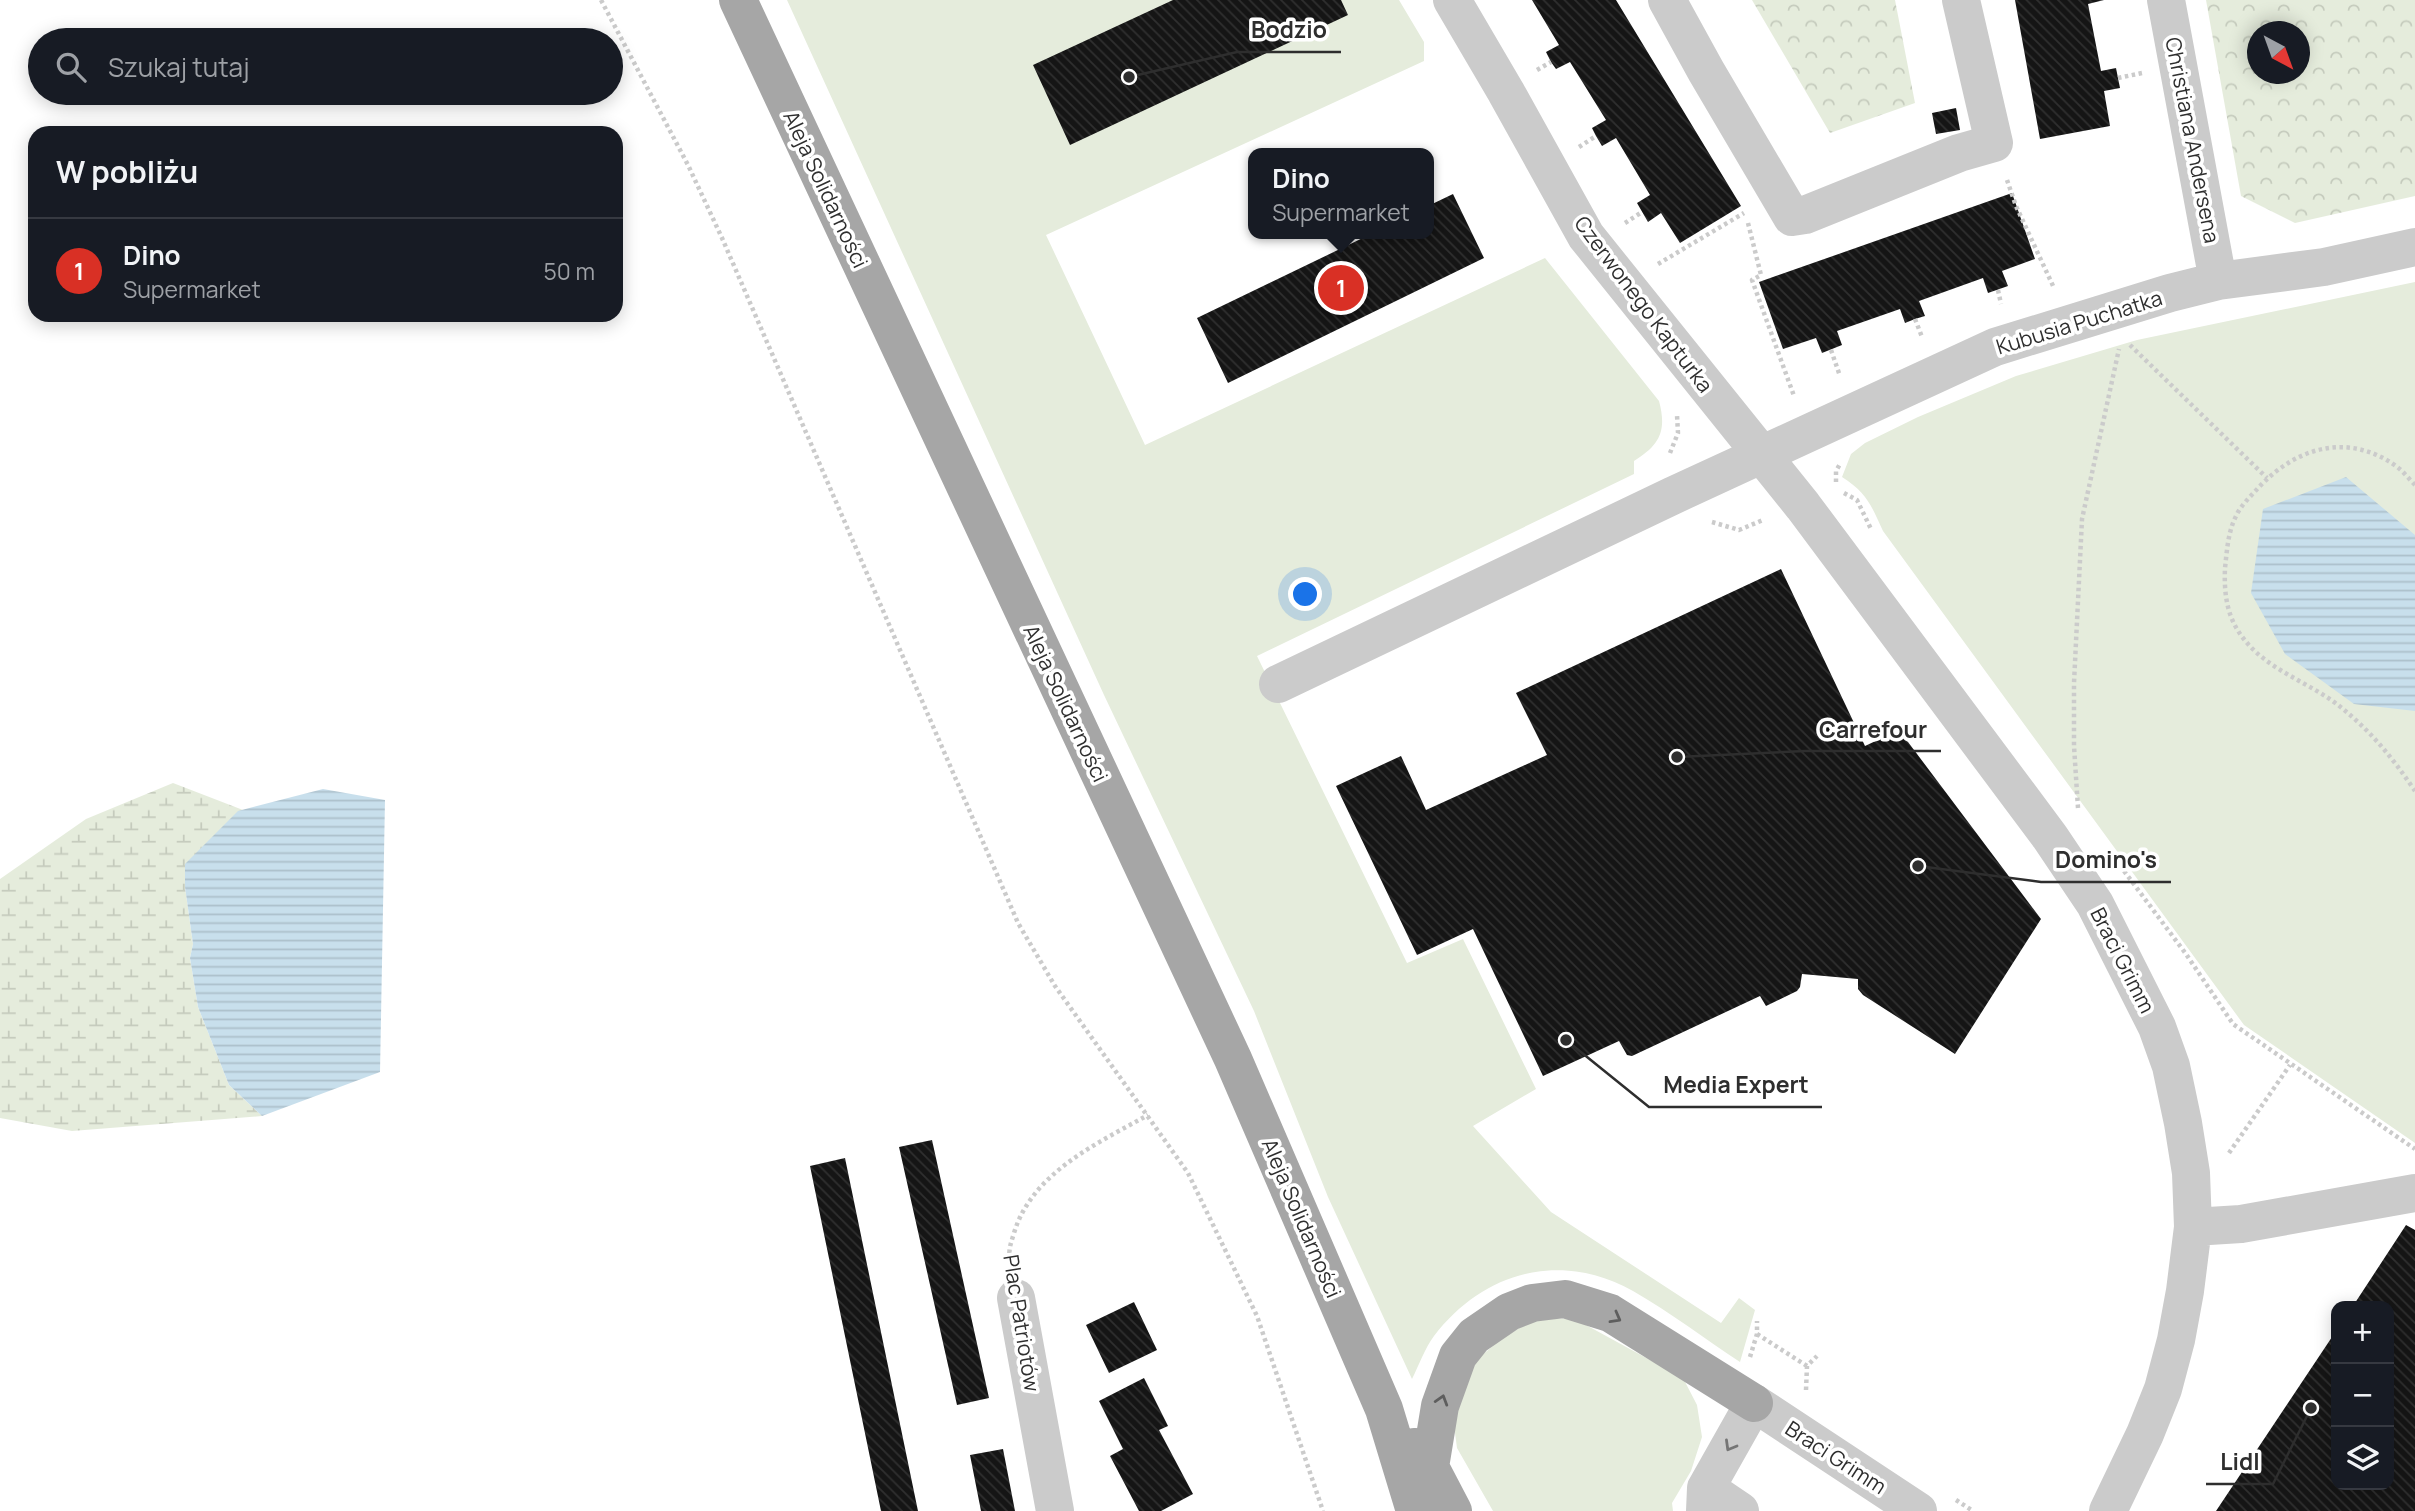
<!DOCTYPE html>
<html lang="pl">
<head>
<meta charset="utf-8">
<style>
	body { margin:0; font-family:Manrope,sans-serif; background:#242831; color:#f1f3f6 }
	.controls { position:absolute; right:21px; bottom:21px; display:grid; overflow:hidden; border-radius:14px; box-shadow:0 4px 18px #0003 }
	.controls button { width:63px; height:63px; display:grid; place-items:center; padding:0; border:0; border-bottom:2px solid #363941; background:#171b24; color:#f1f3f6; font:35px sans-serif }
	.compass { position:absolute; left:2247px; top:21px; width:63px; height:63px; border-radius:50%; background:#171b24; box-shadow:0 4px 18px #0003; rotate:139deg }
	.you { position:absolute; left:1306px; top:595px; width:24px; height:24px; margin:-18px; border:5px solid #fff; border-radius:50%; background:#1a73e8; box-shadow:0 0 0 10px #1a73e833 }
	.badge { display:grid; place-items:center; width:46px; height:46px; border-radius:50%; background:#d93025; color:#fff; font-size:23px; font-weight:700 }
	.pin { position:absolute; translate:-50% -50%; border:4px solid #fff; box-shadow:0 2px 7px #0006 }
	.popup { position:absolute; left:1248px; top:148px; width:186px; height:91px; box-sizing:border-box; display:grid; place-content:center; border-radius:14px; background:#171b24; filter:drop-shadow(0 2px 5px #0005); font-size:23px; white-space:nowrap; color:#9ea1a6 }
	.popup b { font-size:26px; color:#f1f3f6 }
	.popup::after { content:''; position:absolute; left:50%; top:100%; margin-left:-14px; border:14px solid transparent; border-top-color:#171b24 }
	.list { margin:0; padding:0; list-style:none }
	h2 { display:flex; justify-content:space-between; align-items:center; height:91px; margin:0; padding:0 28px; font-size:30px }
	h2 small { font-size:23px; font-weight:400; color:#9ea1a6 }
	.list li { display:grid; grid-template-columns:46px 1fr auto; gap:21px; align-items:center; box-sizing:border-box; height:105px; padding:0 28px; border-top:2px solid #363941 }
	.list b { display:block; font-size:26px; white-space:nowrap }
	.list p { margin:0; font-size:23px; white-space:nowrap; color:#9ea1a6 }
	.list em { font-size:23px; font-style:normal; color:#9ea1a6 }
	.icon { flex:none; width:38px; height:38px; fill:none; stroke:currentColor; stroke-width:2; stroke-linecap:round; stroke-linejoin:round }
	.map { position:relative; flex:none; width:2415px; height:1511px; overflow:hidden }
	.search { position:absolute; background:#171b24; box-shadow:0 4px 18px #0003; left:28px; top:28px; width:595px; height:77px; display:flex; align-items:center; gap:18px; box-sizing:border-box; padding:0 24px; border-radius:38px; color:#9ea1a6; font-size:26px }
	.panel { position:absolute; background:#171b24; box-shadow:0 4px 18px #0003; left:28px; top:126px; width:595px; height:196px; border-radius:21px }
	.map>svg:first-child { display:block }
	.grass { fill:#e5ecdc }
	.wetland { fill:url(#wetland-marsh) }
	.park { fill:url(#park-crowns); fill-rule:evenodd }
	.water { fill:url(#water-rules) }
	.building { fill:url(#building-back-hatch) }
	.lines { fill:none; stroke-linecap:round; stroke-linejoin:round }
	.path { stroke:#cbcbcb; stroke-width:4.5; stroke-dasharray:3.5 3.5; stroke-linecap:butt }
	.minor { stroke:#cbcbcb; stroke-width:38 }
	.major { stroke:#a6a6a6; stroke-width:38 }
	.oneway { stroke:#5e5e5e }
	.oneway2 { stroke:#757575 }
	.labels { text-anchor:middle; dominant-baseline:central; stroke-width:7; stroke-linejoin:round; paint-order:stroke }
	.street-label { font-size:21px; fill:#2e2e2e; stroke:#fff }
	.leader { fill:none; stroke:#2e2e2e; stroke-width:2.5 }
	.callout-dot { fill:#2e2e2e; stroke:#fff; stroke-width:2.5 }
	.callout-label { font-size:23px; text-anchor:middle; font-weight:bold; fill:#2e2e2e; stroke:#fff; stroke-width:7; stroke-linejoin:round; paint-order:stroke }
</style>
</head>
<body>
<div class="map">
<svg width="2415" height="1511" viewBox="0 0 2415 1511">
	<defs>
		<pattern id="wetland-marsh" width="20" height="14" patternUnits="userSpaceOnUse" patternTransform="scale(1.75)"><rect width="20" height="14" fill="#e5ecdc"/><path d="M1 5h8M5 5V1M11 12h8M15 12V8" fill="none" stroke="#c5cbbd"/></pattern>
		<pattern id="park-crowns" width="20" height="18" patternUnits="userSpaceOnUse" patternTransform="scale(1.75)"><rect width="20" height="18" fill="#e5ecdc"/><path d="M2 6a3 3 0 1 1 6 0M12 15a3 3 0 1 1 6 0" fill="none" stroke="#c5cbbd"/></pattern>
		<pattern id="water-rules" width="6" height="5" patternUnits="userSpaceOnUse" patternTransform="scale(1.75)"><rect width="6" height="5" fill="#c8dfec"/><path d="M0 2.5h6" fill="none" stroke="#acc0cb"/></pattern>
		<pattern id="building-back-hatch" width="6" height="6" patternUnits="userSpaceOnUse" patternTransform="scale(1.75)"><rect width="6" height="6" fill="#151515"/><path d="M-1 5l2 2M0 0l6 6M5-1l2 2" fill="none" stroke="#2f2f2f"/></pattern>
	</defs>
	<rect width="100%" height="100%" fill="#fff"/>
	<path class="grass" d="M787 0H1399L1424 42V61L1046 235 1145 445 1545 258 1659 401C1667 431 1660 445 1634 461V474L1257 656 1407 963 1463 939 1536 1089 1473 1126 1551 1212 1721 1323 1739 1298 1755 1310 1740 1362C1705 1339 1670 1312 1633 1291 1560 1250 1483 1272 1434 1336 1425 1348 1419 1365 1412 1379L1328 1197 1254 1011 1104 695Z
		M2415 282V1143L2244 1025 1883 531C1871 505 1867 493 1842 477L1851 454 1865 443 1918 417 2016 376 2137 340Z
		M1547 1318 1575 1319 1683 1378 1697 1405 1702 1437 1691 1471 1672 1503 1673 1511H1493L1457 1448 1453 1418 1474 1362 1501 1339 1528 1323Z"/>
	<path class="wetland" d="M173 783 243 810 186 864 185 887 193 944 190 958 198 1007 229 1085 262 1116 72 1131 0 1118V879L86 819Z"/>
	<path class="park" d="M1752 0H1895L1915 103 1830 133Z
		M2206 0H2415V196L2295 223 2241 196ZM2258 32H2300V74H2258Z"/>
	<path class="water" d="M2346 477 2415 535V711L2354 704 2285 654 2251 593 2263 509Z
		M323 789 385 800 380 1072 262 1116 229 1085 198 1007 190 958 193 944 185 887V864L238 811Z"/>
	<path class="building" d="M1173 0H1341L1348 15 1070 145 1033 65Z
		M1532 0H1616L1741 206 1680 243 1661 213 1648 222 1637 203 1650 195 1616 138 1602 146 1596 136 1592 128 1606 120 1570 62 1556 69 1551 62 1546 52 1559 45Z
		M2015 0H2104L2088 4 2101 71 2116 68 2120 88 2104 91 2110 126 2040 139Z
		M1956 108 1960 130 1936 134 1932 113Z
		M2012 193 2035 259 2002 271 2008 286 1988 293 1983 278 1919 301 1925 316 1915 319 1905 323 1900 309 1837 331 1842 345 1822 353 1816 338 1783 349 1759 282Z
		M1453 194 1484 258 1228 383 1197 318 1371 234H1428V206Z
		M1781 569 1865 746 1899 730 2041 919 1955 1054 1863 995 1858 989V979L1802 974 1800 987 1797 991 1766 1006 1760 996 1632 1056 1627 1055 1619 1041 1543 1076 1473 929 1417 955 1336 786 1401 756 1426 810 1547 755 1516 693Z
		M932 1140 989 1398 957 1405 899 1147Z
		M845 1158 918 1511H881L810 1166Z
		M2406 1225 2415 1230V1511H2216L2336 1331V1485H2389V1306H2353Z
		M1134 1302 1157 1350 1109 1373 1086 1325Z
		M1144 1378 1168 1426 1159 1430 1193 1494 1161 1511H1139L1110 1456 1123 1449 1099 1401Z
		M1003 1449 1015 1511H981L970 1455Z"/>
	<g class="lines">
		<path class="path" d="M601 0 688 165 722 238 1018 923 1055 986 1188 1173 1257 1316 1323 1511
			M1537 70 1551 62
			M2118 78 2142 73
			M1579 147 1596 136
			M2007 180 2016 206 2054 288
			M1625 223 1642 212
			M1748 223 1761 275 1752 280 1794 396
			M1658 264 1744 213
			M1998 290 2001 304
			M1915 319 1922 337
			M2130 345 2267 478
			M1831 350 1840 376
			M1670 453 1678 433 1677 415
			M1836 482V471L1840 464
			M2415 485C2409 479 2403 471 2396 466 2348 432 2297 447 2259 487 2251 496 2241 505 2236 516 2228 532 2227 550 2225 568 2224 589 2226 611 2237 629 2260 668 2304 679 2338 705 2370 730 2392 757 2415 791
			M1844 493 1857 500 1871 529
			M1712 522 1739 530 1763 520
			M2078 808 2074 746V683L2082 519 2119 349
			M2124 871 2186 954 2233 1024 2415 1149
			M2229 1153 2290 1065
			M1010 1260C1008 1250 1011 1243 1014 1233 1032 1173 1096 1144 1148 1115
			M1757 1334 1807 1366
			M1750 1357 1757 1334V1321
			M1806 1390 1807 1366 1817 1356
			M1956 1500 1973 1511"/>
		<path class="minor" d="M1452 0 1506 92 1586 236 1803 506 2050 837 2095 904 2157 1027 2171 1066 2183 1123 2191 1173 2193 1227 2185 1291 2176 1340 2163 1389 2145 1434 2108 1511
			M1667 0 1706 71 1792 217 1805 215 1959 153 1994 143 1961 0
			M2166 0 2218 281
			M1278 684 1672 496 1995 347 2170 293 2218 281 2324 267 2415 247
			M2193 1227 2241 1224 2415 1193
			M1016 1298 1055 1511
			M1706 1488 1740 1511
			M1705 1511 1706 1488 1754 1403 1918 1511"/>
		<path class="major" d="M738 0 1233 1059 1384 1409 1415 1511
			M1414 1447 1430 1467 1453 1511
			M1430 1467 1440 1406 1458 1356 1474 1336 1509 1312 1532 1303 1565 1299 1610 1313 1754 1403"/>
	</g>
	<defs><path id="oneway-chevron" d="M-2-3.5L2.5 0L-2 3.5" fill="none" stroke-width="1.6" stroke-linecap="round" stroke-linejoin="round" transform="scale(1.75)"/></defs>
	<g class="oneway">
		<use href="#oneway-chevron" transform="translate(1616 1318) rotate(29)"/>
		<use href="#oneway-chevron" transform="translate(1442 1400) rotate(-73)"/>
	</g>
	<use class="oneway2" href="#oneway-chevron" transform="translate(1730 1446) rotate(120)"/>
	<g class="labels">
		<g class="street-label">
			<text transform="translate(2193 140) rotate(79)">Christiana Andersena</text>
			<text transform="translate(826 189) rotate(65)">Aleja Solidarności</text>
			<text transform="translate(1644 304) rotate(53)">Czerwonego Kapturka</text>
			<text transform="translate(2079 322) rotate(-17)">Kubusia Puchatka</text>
			<text transform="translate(1066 703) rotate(65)">Aleja Solidarności</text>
			<text transform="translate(2123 960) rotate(63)">Braci Grimm</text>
			<text transform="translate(1302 1218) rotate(67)">Aleja Solidarności</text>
			<text transform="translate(1022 1323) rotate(81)">Plac Patriotów</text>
			<text transform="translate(1836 1457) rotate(33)">Braci Grimm</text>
		</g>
	</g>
	<path class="leader" d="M1129 77L1237 52H1341M1677 757L1805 751H1941M1918 866L2041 882H2171M1566 1040L1649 1107H1822M2311 1408L2273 1484H2206"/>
	<g class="callout-dot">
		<circle cx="1129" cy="77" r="7"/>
		<circle cx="1677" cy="757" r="7"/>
		<circle cx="1918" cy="866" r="7"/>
		<circle cx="1566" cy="1040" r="7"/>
		<circle cx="2311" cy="1408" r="7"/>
	</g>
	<g class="callout-label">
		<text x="1289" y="38">Bodzio</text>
		<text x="1873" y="738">Carrefour</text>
		<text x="2106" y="868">Domino's</text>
		<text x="1736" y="1093">Media Expert</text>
		<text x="2240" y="1470">Lidl</text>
	</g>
</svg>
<div class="controls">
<button>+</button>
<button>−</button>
<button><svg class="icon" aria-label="layers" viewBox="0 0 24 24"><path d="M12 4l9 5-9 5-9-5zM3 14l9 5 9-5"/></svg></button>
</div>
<svg class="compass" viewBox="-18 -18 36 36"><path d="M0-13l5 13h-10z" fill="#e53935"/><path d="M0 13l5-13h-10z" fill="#9ea1a6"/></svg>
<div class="you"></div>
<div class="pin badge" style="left:1341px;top:288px">1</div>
<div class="popup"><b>Dino</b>Supermarket</div>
<div class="search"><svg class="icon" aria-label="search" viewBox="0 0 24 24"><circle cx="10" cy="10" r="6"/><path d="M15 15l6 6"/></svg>Szukaj tutaj</div>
<section class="panel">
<h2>W pobliżu<small></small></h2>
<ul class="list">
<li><span class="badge">1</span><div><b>Dino</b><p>Supermarket</p></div><em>50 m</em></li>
</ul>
</section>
</div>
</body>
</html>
